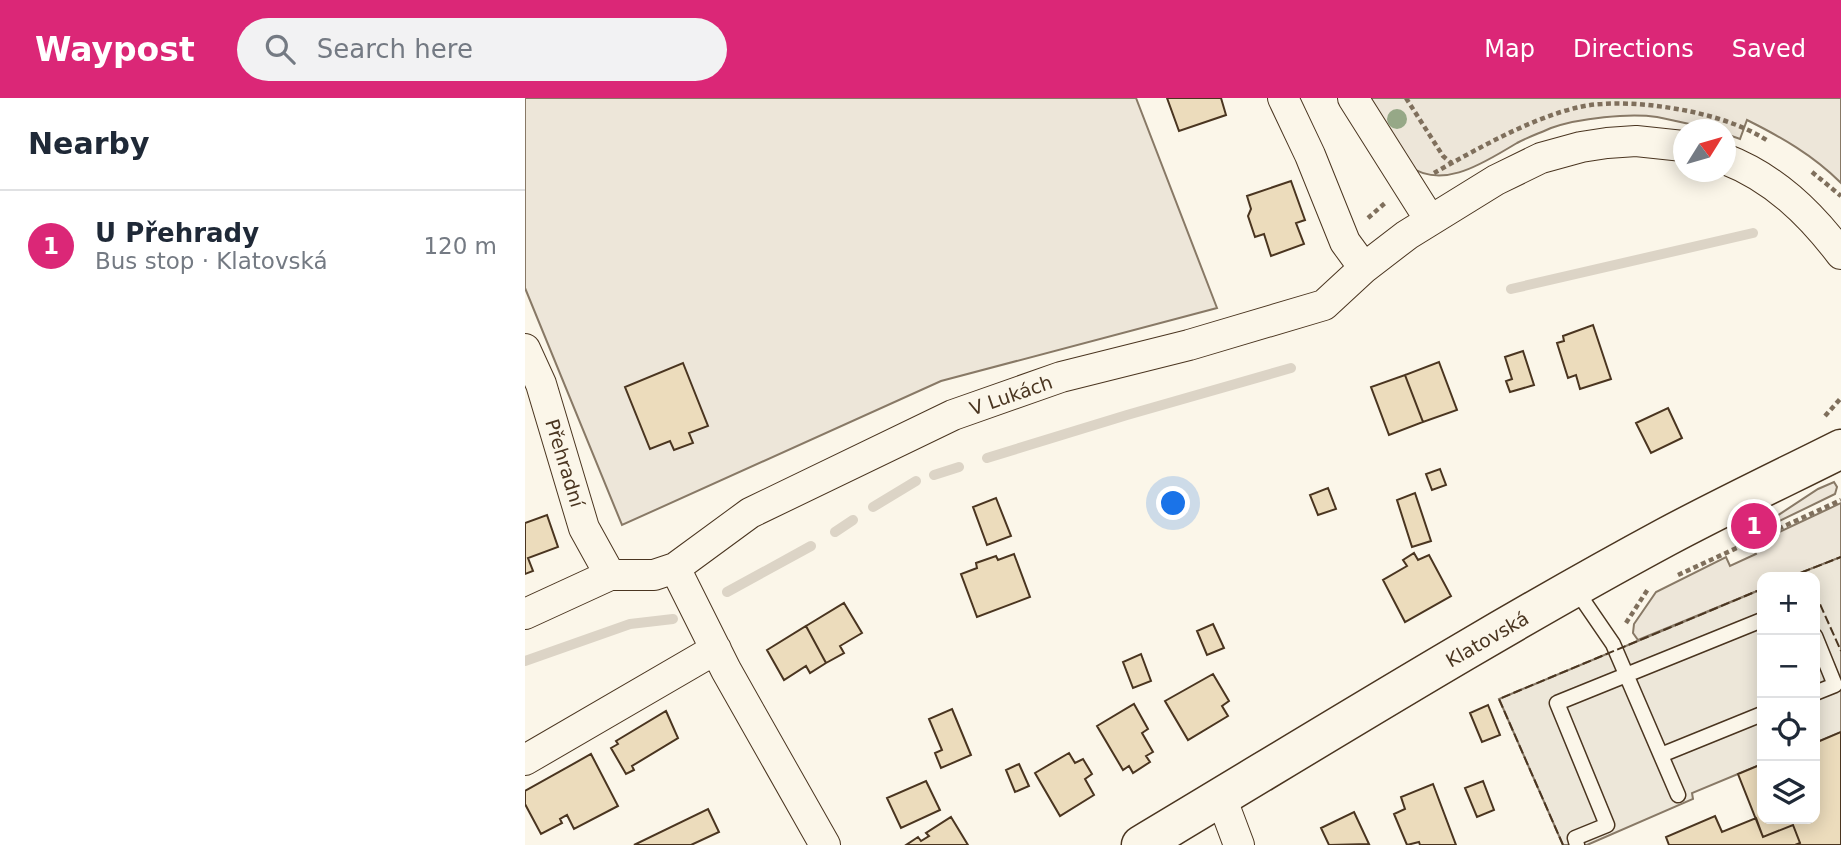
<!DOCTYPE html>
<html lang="en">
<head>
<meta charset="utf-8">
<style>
	body { margin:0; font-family:"DejaVu Sans",sans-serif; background:#f2f2f3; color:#1f2937 }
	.controls { position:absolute; right:21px; bottom:21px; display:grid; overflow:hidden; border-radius:14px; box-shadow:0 4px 18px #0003 }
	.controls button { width:63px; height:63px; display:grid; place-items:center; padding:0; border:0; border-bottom:2px solid #e0e1e3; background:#fff; color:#1f2937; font:35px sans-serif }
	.compass { position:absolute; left:1148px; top:21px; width:63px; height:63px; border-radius:50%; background:#fff; box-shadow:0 4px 18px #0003; rotate:53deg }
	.you { position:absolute; left:649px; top:406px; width:24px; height:24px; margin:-18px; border:5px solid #fff; border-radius:50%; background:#1a73e8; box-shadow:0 0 0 10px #1a73e833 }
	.badge { display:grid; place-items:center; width:46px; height:46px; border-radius:50%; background:#db2777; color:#fff; font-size:23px; font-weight:700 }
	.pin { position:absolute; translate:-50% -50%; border:4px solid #fff; box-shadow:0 2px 7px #0006 }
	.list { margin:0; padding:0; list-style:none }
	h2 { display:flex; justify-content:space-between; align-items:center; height:91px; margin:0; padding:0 28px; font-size:30px }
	h2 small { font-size:23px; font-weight:400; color:#747a83 }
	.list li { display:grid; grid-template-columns:46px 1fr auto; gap:21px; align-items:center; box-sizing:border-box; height:112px; padding:0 28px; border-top:2px solid #e0e1e3 }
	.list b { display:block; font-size:26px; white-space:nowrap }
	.list p { margin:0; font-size:23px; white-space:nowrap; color:#747a83 }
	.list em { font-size:23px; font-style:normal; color:#747a83 }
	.icon { flex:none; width:38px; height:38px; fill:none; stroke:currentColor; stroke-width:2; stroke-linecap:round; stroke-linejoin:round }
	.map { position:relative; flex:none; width:1316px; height:747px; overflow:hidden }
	header { display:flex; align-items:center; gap:42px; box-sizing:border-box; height:98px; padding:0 35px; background:#db2777; color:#fff }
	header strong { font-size:33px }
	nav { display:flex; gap:38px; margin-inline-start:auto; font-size:24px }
	.search { width:490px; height:63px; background:#f2f2f3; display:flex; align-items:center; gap:18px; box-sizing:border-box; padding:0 24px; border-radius:38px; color:#747a83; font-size:26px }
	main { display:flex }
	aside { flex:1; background:#fff }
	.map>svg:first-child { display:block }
	.green { fill:#ede6d9; stroke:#887966; stroke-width:2 }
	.parking { fill:#ede7d9; stroke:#887966; stroke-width:2 }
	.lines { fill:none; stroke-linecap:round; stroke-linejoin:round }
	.stream { stroke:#dcd4c6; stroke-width:10 }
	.building { fill:#ecdcbc; stroke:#4a3520; stroke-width:2 }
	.service-casing { stroke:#4a3520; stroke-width:17 }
	.minor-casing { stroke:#4a3520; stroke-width:32 }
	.secondary-casing { stroke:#4a3520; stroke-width:41 }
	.path { stroke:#7f6f5c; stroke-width:4.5; stroke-dasharray:5 3.5; stroke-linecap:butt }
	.service { stroke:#fbf6e9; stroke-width:14 }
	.minor { stroke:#fbf6e9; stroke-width:30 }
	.secondary { stroke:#fbf6e9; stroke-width:38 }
	.fence { stroke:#4a3520; stroke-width:2; stroke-dasharray:9 3.5; stroke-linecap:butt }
	.tree { fill:#96a887 }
	.labels { text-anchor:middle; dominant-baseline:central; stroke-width:5; stroke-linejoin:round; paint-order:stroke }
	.street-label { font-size:19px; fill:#4a3520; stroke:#fbf6e9 }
</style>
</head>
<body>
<header>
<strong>Waypost</strong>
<div class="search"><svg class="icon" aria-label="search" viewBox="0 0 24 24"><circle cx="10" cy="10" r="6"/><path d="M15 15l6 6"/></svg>Search here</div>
<nav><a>Map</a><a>Directions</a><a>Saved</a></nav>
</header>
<main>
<aside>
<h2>Nearby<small></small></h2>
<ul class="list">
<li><span class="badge">1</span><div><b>U Přehrady</b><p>Bus stop · Klatovská</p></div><em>120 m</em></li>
</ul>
</aside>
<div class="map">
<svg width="1316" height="747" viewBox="0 0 1316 747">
	<rect width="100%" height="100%" fill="#fbf6e9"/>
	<path class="green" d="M0 0H611L692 210 416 283 97 427 0 190Z
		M844 0H1316V85C1288 57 1256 39 1222 22L1215 41 1201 36 1200 32C1178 31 1155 23 1132 19 1104 15 1054 20 1026 30 1015 35 1003 39 992 45 961 63 919 93 884 68Z
		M1309 384 1312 389 1310 396 1236 432 1235 429 1293 391Z
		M1316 405V459L1265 479H1237V491L1113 542 1108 535 1109 526 1131 494 1201 459 1205 468 1231 456 1227 447Z"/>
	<path class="parking" d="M1316 459V634L1290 645V479H1265Z
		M1237 491V666L1167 695 1168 701 1062 747H1038L974 601Z"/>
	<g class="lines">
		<path class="stream" d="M986 191 1228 135
			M462 360 602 317 766 270
			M409 377 434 369
			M348 409 391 383
			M310 434 328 422
			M202 494 286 448
			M0 563 105 526 148 521"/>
	</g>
	<path class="building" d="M642 0H696L701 17 654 33Z
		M766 83 780 122 771 125 779 146 746 158 739 136 730 139 723 118 726 111 722 98Z
		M1068 227 1086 281 1055 291 1051 277 1043 280 1032 245 1039 243 1038 238Z
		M998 253 1009 287 985 294 981 283 987 281 980 259Z
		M914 264 932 312 898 324 880 277Z
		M158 265 183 328 164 335 168 345 149 352 145 343 125 351 100 289Z
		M880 277 898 324 864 337 846 289Z
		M1143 310 1157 340 1126 355 1111 325Z
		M915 371 921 387 907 392 901 376Z
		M803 390 811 411 793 417 785 397Z
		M890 395 906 443 887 449 872 402Z
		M471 400 486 438 462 447 448 409Z
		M22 417 33 449 3 460 8 473 0 476V425Z
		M889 455 893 462 904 457 926 498 880 524 858 482 882 468 878 462Z
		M489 456 505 499 452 519 436 476 452 470 451 465 471 458 473 462Z
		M319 505 337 535 315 548 319 555 301 565 281 528Z
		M688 526 699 550 682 557 672 533Z
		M281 528 301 565 285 575 281 568 259 582 242 552Z
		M616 556 626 583 608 590 598 564Z
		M688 576 704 603 697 608 703 618 663 642 640 603Z
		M609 606 623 631 617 635 628 654 621 658 625 664 608 675 604 668 598 672 572 628Z
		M963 607 975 637 957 644 945 615Z
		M427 611 446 657 416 670 410 655 417 652 404 621Z
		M141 613 153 640 107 668 109 672 101 676 86 650 93 646 91 643Z
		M1316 634V747H1270L1275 745 1268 727 1238 739 1213 676 1237 666V721H1290V645Z
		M544 655 550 665 558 661 567 676 560 681 569 697 535 718 510 675Z
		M66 656 93 708 49 731 42 717 35 721 37 725 16 736 0 706V693Z
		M494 666 504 688 490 694 481 672Z
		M401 683 415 712 376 730 362 700Z
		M958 683 969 712 952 719 940 690Z
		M908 686 931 747H895L894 744 882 747 869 716 880 711 876 699Z
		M183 711 194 734 166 747H109Z
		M829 714 844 746 804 747 796 730Z
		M1190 718 1197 734 1231 720 1238 739 1268 727 1275 745 1270 747H1144L1141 739Z
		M426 719 443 747H381L393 739 396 743 404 738 401 735Z"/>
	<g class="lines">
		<g class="service-casing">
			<path id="service" d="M1051 492 1088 546 1153 697
				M1290 538 1310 587 1290 595
				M1136 657 1237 616
				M1052 747 1050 740 1082 727 1032 605 1237 522"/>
		</g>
		<g class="minor-casing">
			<path id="minor" d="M758 0 785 57 820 144 839 170
				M828 0 905 122
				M1200 61C1249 80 1285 115 1316 156
				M0 251 16 286 59 430 85 477
				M150 470 201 572 300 747
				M0 516 85 477H129L150 470 225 415 428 317 536 279 664 247 799 207 839 170 882 137 971 82 1016 60 1056 49 1082 45 1111 43 1158 48
				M0 662 191 551
				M696 699 714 747"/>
		</g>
		<g class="secondary-casing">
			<path id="secondary" d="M616 747C790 643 963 535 1141 439 1199 408 1258 380 1316 351"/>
		</g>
		<path class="path" d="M881 0 918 58 926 65
			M1287 74 1316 98
			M909 75C954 50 1026 8 1077 6 1107 4 1139 8 1168 14 1194 20 1220 28 1243 43
			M843 120 860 105
			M1300 318 1316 300
			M1153 477 1316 402
			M1101 525 1123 491"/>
		<use href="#service" class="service"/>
		<use href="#minor" class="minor"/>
		<use href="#secondary" class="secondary"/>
		<path class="fence" d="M1265 479 1316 459
			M1290 495 1316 553
			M1038 747 974 601 1237 491"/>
	</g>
	<circle class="tree" cx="872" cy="21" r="10"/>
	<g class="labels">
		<g class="street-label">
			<text transform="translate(486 297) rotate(-19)">V Lukách</text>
			<text transform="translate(40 365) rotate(73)">Přehradní</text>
			<text transform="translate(962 541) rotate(-30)">Klatovská</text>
		</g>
	</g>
</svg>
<div class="controls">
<button>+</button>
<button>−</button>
<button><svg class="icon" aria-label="locate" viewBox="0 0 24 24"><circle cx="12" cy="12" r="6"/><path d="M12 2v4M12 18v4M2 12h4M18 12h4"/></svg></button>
<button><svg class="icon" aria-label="layers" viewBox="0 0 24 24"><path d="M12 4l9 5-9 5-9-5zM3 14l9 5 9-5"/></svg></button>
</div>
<svg class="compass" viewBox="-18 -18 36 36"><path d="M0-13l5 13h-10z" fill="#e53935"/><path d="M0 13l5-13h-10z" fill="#747a83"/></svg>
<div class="you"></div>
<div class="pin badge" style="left:1229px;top:428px">1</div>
</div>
</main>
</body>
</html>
